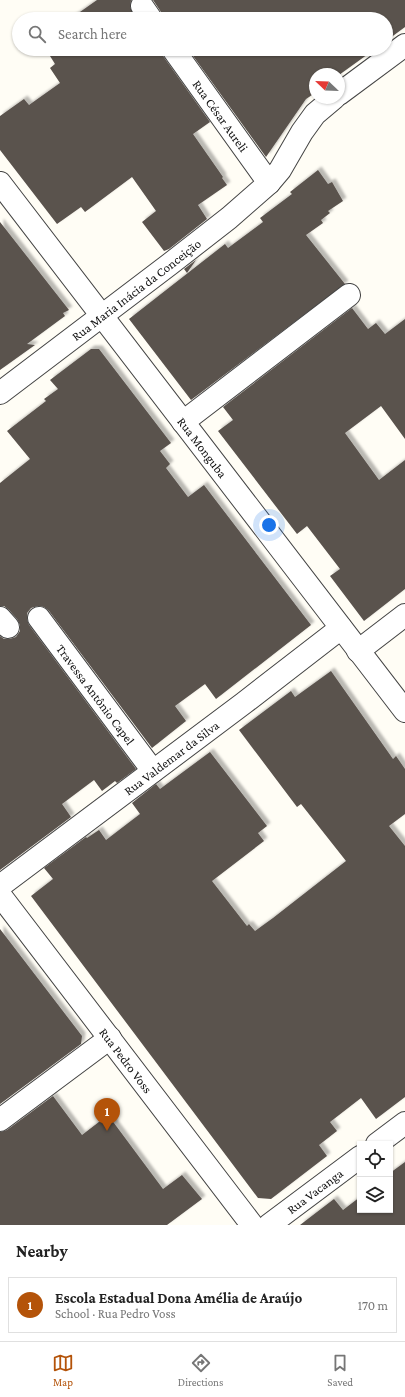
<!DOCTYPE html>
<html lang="en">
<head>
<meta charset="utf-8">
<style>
	body { margin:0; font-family:"Crimson Pro",serif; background:#f6f6f6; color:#222 }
	.controls { position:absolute; right:12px; bottom:12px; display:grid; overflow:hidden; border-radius:0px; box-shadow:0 1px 3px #0004 }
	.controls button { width:36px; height:36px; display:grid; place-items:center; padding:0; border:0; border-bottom:1px solid #e0e0e0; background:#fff; color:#222; font:20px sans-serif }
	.compass { position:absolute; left:309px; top:68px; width:36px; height:36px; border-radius:50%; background:#fff; box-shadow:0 1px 3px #0004; rotate:293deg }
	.you { position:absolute; left:269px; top:525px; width:14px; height:14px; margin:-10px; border:3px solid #fff; border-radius:50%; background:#1a73e8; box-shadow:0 0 0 6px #1a73e833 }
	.badge { display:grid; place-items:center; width:26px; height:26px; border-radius:50%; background:#b45309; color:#fff; font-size:13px; font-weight:700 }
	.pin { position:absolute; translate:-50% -33px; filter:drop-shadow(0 1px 2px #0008) }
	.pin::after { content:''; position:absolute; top:21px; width:14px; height:12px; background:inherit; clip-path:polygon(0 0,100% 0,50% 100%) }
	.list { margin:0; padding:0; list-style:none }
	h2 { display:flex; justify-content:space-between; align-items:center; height:52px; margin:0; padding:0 16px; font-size:17px }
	h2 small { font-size:13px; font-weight:400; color:#767676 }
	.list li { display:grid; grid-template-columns:26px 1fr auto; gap:12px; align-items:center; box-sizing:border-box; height:56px; margin:0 8px 8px; padding:0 8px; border:1px solid #e0e0e0; border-radius:0px }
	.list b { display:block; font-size:15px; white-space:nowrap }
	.list p { margin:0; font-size:13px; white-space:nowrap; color:#767676 }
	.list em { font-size:13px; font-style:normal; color:#767676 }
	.icon { flex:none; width:22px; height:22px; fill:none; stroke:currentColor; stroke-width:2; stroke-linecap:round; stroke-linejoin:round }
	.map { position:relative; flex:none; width:405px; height:1225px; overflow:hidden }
	.search { position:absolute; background:#fff; box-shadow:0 1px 3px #0004; left:12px; right:12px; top:12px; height:44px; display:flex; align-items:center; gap:10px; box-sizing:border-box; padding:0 14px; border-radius:22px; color:#767676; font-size:15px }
	.sheet { height:116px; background:#fff }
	nav { display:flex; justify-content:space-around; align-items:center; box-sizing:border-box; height:56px; border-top:1px solid #e0e0e0; background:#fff; font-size:11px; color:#767676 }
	nav a { display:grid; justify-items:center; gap:2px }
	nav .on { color:#b45309 }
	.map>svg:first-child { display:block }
	.building { fill:#5a524d; filter:url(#shadow) }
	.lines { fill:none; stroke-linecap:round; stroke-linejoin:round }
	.minor-casing { stroke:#444; stroke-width:24 }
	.minor { stroke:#fff; stroke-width:22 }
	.labels { text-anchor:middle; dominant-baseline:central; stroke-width:4; stroke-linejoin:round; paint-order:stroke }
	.street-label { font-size:13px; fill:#111; stroke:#fff }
</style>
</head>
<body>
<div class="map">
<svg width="405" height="1225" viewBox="0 0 405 1225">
	<defs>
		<filter id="shadow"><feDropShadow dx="3.5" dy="-3.5" stdDeviation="1" flood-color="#0004"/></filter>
	</defs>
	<rect width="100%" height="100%" fill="#fffdf5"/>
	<path class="building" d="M97 0H131L130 7 136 19H70Z
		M153 0H405V27L386 41V19H163L161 12Z
		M59 49H161L163 56 210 122 193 134 223 177 222 178 227 185 198 205 207 219 169 249 164 251 142 222 156 211 132 177 85 212 81 207 57 224 0 150V116L24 99 29 105 60 83 50 68 55 64 50 56Z
		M188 49H375L339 75 315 74V93L306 99 266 157Z
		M318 170 328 184 332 182 343 201 328 211 330 213 321 220 323 223 306 235 345 284 191 400 129 319 225 244 228 248 263 222 260 218 292 194 290 192Z
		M0 222 69 310 63 313 65 316 27 344 35 345 0 370Z
		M196 260 187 273 184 269Z
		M352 308 368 329 376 323 385 334 405 319V439L381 406 345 433 379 480 405 460V589L364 621 330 576 340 569 307 526 297 534 218 431 233 420 223 407Z
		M91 349H99L171 443 160 451 170 464 166 468 188 497 204 485 311 625 216 699 205 684 175 706 186 721 152 748 49 611 44 607 38 606 31 608 27 613V619L29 625 136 769 117 783 115 781 102 791 94 780 62 804 71 817 0 870V636L4 639H10L16 637 20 631V625L17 619 9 610 4 606H0V483L30 459 7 431 46 401 44 399 58 389 50 380Z
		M331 671 393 759 396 756 405 769V814L389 826 405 846V1097L376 1119 361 1098 330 1122 337 1131 319 1145 327 1156 271 1199 258 1198 31 896 53 879 44 868 86 837 87 838 99 830 106 840 140 814 132 803 156 784 160 789 210 752 267 826 258 833 264 841 212 881 247 926 249 924 255 931 273 918 346 861 301 804 297 807 239 730 291 691 295 697Z
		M0 929 82 1036 81 1044 0 1104Z
		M53 1096 82 1135 108 1115 163 1189 182 1175 202 1199 167 1225H0V1132L7 1130Z
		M405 1162V1225H300L334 1199 343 1210 360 1197V1210H390V1173Z"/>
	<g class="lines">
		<g class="minor-casing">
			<g id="minor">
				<path d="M142 6 151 19"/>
				<path id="s1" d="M173 49 269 183"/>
				<path d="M339 94 405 45"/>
				<path id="s2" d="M0 183 405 711"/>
				<path id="s3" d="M0 393 170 264 229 218 269 183 280 170 302 132 315 114 334 98"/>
				<path d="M183 422 349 295"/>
				<path d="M0 618 8 627"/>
				<path id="s4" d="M39 618 153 771"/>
				<path d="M358 651 405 615"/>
				<path id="s5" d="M0 886 244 703 341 628"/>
				<path id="s6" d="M0 895 252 1225"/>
				<path d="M0 1120 110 1038"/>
				<path d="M377 1144 405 1123"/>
				<path id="s7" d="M269 1225 360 1157"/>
			</g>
		</g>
		<use href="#minor" class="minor"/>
	</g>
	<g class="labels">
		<g class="street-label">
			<text stroke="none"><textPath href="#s1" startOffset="82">Rua César Aureli</textPath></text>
			<text stroke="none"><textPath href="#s3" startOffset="171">Rua Maria Inácia da Conceição</textPath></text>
			<text stroke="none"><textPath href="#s2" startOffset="333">Rua Monguba</textPath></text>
			<text stroke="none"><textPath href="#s4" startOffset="95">Travessa Antônio Capel</textPath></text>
			<text stroke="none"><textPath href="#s5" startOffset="214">Rua Valdemar da Silva</textPath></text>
			<text stroke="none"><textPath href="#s6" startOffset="208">Rua Pedro Voss</textPath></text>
			<text stroke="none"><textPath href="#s7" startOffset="57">Rua Vacanga</textPath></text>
		</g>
	</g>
</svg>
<div class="controls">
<button><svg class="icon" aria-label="locate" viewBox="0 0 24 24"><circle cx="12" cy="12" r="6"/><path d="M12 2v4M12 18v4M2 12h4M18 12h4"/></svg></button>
<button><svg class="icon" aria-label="layers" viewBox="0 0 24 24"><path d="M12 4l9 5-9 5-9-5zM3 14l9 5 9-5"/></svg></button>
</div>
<svg class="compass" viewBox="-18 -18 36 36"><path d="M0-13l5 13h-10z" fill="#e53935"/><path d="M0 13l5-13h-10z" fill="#767676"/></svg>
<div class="you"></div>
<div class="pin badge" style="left:107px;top:1131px">1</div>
<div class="search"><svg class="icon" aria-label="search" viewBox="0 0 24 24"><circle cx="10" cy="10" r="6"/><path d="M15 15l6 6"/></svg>Search here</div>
</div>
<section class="sheet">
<h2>Nearby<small></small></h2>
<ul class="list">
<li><span class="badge">1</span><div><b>Escola Estadual Dona Amélia de Araújo</b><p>School · Rua Pedro Voss</p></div><em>170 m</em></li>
</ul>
</section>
<nav>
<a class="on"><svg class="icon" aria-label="map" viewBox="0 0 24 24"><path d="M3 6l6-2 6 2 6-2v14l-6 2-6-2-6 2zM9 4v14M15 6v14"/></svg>Map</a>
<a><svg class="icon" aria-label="directions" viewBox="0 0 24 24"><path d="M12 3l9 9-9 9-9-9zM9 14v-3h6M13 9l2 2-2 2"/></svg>Directions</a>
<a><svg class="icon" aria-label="saved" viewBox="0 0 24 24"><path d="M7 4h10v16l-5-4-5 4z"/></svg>Saved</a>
</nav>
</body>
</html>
